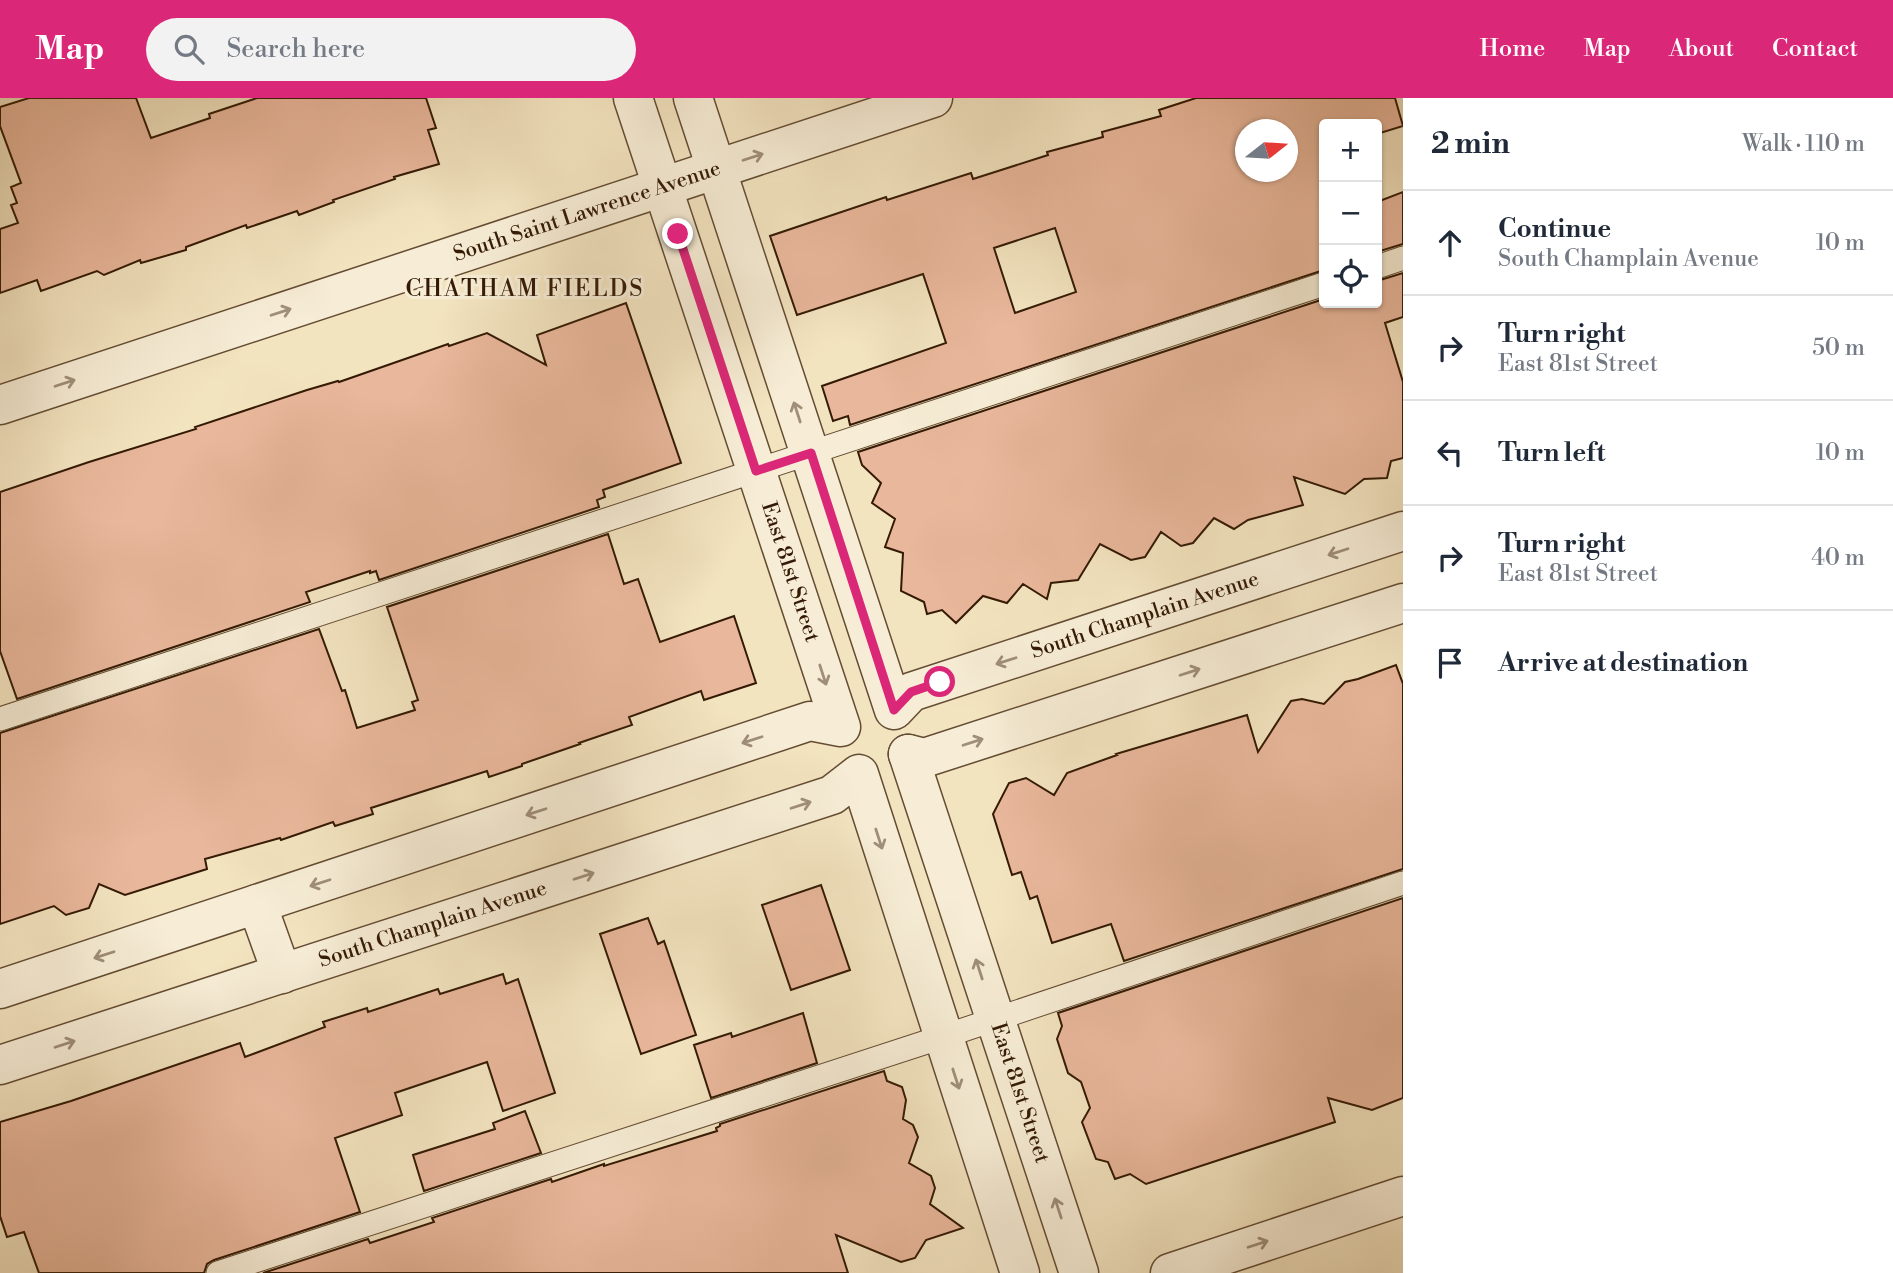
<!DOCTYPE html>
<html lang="en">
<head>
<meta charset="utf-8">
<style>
	body { margin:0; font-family:"Libre Bodoni",serif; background:#f2f2f3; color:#1f2937 }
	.controls { position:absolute; right:21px; top:21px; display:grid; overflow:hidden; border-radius:7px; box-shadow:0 2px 5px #0004 }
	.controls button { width:63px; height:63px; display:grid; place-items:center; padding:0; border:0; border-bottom:2px solid #e0e1e3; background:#fff; color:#1f2937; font:35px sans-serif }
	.compass { position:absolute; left:1235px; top:21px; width:63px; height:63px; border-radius:50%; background:#fff; box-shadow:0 2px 5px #0004; rotate:73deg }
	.stop { position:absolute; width:21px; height:21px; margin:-16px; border:5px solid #db2777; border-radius:50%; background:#fff }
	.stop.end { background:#db2777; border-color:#fff; box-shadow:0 2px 7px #0008 }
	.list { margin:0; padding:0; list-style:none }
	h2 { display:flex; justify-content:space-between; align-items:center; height:91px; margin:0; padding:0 28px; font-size:30px }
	h2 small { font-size:23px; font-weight:400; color:#747a83 }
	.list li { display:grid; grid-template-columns:46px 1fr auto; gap:21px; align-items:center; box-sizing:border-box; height:105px; padding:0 28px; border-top:2px solid #e0e1e3 }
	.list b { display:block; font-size:26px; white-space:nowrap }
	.list p { margin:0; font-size:23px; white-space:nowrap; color:#747a83 }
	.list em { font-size:23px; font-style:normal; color:#747a83 }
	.icon { flex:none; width:38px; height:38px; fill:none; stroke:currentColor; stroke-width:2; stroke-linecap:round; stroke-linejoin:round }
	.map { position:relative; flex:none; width:1403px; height:1175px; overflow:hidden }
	header { display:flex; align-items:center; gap:42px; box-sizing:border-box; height:98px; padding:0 35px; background:#db2777; color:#fff }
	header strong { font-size:33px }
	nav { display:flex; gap:38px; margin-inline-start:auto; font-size:24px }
	.search { width:490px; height:63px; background:#f2f2f3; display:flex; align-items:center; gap:18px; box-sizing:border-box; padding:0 24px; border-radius:38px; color:#747a83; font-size:26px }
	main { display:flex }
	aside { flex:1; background:#fff }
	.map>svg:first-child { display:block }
	.building { fill:#e9b79b; stroke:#341a04; stroke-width:2; fill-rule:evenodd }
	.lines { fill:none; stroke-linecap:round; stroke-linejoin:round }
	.lane-casing { stroke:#644c33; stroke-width:25 }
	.street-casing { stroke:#644c33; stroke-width:41 }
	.lane { stroke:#f7edd6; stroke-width:23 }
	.street { stroke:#f7edd6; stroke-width:38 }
	.oneway { stroke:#9f8e78 }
	.route { stroke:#db2777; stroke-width:9 }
	.labels { text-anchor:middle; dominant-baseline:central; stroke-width:6; stroke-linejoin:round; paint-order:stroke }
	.street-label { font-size:21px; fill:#341a04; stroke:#f7edd6 }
	.neighbourhood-label { font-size:23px; letter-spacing:2px; fill:#341a04; stroke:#f7edd6 }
</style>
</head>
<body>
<header>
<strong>Map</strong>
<div class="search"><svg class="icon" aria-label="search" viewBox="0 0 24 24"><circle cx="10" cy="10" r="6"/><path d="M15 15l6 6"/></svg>Search here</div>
<nav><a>Home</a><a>Map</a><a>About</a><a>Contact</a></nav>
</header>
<main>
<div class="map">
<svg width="1403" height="1175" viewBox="0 0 1403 1175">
	<rect width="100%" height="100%" fill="#f3e4c0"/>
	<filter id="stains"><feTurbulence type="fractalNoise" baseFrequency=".00286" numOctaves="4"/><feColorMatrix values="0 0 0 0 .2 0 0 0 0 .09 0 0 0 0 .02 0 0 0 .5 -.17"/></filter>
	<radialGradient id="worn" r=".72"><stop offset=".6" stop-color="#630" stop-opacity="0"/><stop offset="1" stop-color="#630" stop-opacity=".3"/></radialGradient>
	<path class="building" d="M29 0H136L151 40 210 20 209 16 257 0H426L436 30 428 32 439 66 394 79 395 81 333 102 334 104 299 117 297 113 247 130 246 127 186 149V152L141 165 140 162 104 177 97 173 41 193 37 182 0 195V131L18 125 11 107 17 105 11 89 21 85 0 28V9Z
		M1196 0H1395L1403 28 1377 36V26H1324V172L850 327 848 318 833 323 822 288 946 245 923 176 797 217 770 138 886 99 887 102 971 75 973 81 1048 57 1047 54 1103 39 1102 34 1161 18 1159 12ZM1245 32H1287V74H1245ZM1055 130 1076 194 1015 215 994 150Z
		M1403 94V146L1377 154V104Z
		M1403 175V219L1385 225 1403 284V360L1391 363 1387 380 1364 381 1345 396 1294 379 1303 407 1248 422 1234 431 1214 420 1193 445 1181 448 1161 434 1145 459 1131 462 1100 446 1078 482 1051 485 1047 501 1023 486 1007 505 983 498 956 525 942 512 927 516 924 504 901 493 903 455 885 449 895 421 872 405 881 385 862 367 858 354 1324 201V205H1377V183Z
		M626 205 681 365 603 392 605 399 597 402 599 409 379 482 376 473 370 475V473L306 494 310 504 17 601 0 553V394L89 364 196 331 195 329 307 292 338 283 339 284 448 246 449 248 487 235 546 267 537 237Z
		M608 436 624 486 638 481 660 544 734 518 756 585 704 602 701 593 629 619 632 627 579 645 580 646 522 666V668L489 679 487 673 371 710 373 716 335 728 333 724 281 742 280 740 205 761 207 771 125 797 99 786 89 810 66 817 54 808 0 826V635L319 531 342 593 345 592 357 630 415 612 412 604 418 602 387 509Z
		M1396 567 1403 586V771L1124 863 1111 826 1052 845 1037 798 1030 801 1021 774 1012 777 993 716 1009 685 1026 680 1054 697 1067 675 1117 657 1116 656 1247 617 1258 654 1291 603 1302 601 1324 606 1345 584 1358 581Z
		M821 787 850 872 791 892 762 807Z
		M1403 800V1000L1372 1012 1328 1000 1335 1024 1146 1086 1130 1076 1115 1081 1108 1064 1096 1061 1082 1024 1090 1010 1081 984 1068 975 1057 941 1062 928 1058 915Z
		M648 820 658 846 664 843 696 937 641 956 600 836Z
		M503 876 506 886 518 881 555 995 503 1013 487 964 395 995 402 1017 335 1040 360 1114 214 1162 207 1166 204 1175H39L24 1134 7 1139 0 1118V1024L71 1003 240 945 245 959 325 929 323 924 367 910 368 914 438 891 440 896Z
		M803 915 817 965 711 1000 694 947 731 935 732 939Z
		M884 973 887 983 902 989 906 1002 903 1021 913 1027 918 1039 909 1065 931 1078 935 1090 930 1106 963 1130 926 1142 915 1160 901 1164 836 1137 848 1175H263L368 1141 370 1145 434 1124 432 1120 551 1081 552 1084 604 1066V1068L717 1033 716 1030 720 1028V1026Z
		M525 1013 541 1055 424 1093 413 1057 495 1031 493 1025Z"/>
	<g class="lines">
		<g class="lane-casing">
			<path id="lane" d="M1377 169 1403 160
				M0 621 1324 186
				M218 1175 942 939 1403 785"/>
		</g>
		<g class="street-casing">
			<g id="street">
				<path id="s1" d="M693 0 894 612 911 594 1403 433"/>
				<path id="s2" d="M0 307 933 0"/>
				<path id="s3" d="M908 656 1079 1175"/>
				<path d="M908 656 924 660 1403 505"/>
				<path d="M257 806 282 876"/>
				<path d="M0 891 810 623 841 629 633 0"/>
				<path id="s4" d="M0 967 832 697 859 676 1020 1175"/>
				<path d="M1170 1175 1403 1098"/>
			</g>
		</g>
		<use href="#lane" class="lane"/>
		<use href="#street" class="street"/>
	</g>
	<defs><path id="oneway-shaft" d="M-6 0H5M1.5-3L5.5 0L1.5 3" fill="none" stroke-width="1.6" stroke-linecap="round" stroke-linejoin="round" transform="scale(1.75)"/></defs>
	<g class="oneway">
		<use href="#oneway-shaft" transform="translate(753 59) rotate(-18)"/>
		<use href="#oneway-shaft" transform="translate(281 214) rotate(-18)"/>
		<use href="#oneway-shaft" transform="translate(65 285) rotate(-18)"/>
		<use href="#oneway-shaft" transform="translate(797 314) rotate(-108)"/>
		<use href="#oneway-shaft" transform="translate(1338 454) rotate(162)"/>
		<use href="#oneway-shaft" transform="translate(1006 563) rotate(162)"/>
		<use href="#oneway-shaft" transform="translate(1190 574) rotate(-18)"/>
		<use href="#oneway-shaft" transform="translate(823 577) rotate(72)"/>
		<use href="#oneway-shaft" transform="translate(752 642) rotate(162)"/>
		<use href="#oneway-shaft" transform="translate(973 644) rotate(-18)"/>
		<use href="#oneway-shaft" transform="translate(801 707) rotate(-18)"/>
		<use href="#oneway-shaft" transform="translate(536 714) rotate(162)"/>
		<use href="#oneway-shaft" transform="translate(879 741) rotate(72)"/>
		<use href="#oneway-shaft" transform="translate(584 778) rotate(-18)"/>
		<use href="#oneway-shaft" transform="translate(320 785) rotate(162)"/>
		<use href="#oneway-shaft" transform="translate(104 857) rotate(162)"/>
		<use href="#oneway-shaft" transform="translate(979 871) rotate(-108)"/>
		<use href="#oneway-shaft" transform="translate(65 946) rotate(-18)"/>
		<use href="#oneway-shaft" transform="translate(956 981) rotate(72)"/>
		<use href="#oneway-shaft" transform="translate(1058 1110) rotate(-108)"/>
		<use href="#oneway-shaft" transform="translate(1258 1146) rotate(-18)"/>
	</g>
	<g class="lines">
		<path class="route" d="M678 136 756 373 811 355 894 612 911 594 940 584"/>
	</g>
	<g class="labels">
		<g class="street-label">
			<text stroke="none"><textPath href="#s2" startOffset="618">South Saint Lawrence Avenue</textPath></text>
			<text transform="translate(790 474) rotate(72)">East 81st Street</text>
			<text stroke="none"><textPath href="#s1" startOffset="915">South Champlain Avenue</textPath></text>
			<text stroke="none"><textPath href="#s4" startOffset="455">South Champlain Avenue</textPath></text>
			<text stroke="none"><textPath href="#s3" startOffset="357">East 81st Street</textPath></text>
		</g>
		<g class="neighbourhood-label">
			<text x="525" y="191">CHATHAM FIELDS</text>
		</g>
	</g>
	<rect width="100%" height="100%" filter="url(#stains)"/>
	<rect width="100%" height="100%" fill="url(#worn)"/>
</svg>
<div class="controls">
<button>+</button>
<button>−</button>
<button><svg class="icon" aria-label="locate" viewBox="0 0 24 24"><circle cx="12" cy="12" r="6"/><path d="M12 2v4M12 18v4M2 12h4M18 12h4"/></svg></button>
</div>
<svg class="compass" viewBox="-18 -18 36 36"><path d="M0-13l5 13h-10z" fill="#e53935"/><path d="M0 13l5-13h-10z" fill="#747a83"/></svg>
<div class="stop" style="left:940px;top:584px"></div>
<div class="stop end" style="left:678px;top:136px"></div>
</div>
<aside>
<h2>2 min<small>Walk · 110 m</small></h2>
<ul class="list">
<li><svg class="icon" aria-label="ahead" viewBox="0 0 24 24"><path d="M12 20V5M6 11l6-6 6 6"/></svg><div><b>Continue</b><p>South Champlain Avenue</p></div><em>10 m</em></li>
<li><svg class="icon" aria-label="right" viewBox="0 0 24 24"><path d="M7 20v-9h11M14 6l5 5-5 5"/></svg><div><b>Turn right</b><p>East 81st Street</p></div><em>50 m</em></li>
<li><svg class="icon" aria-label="left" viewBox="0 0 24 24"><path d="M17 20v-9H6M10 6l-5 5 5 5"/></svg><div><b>Turn left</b></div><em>10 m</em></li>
<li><svg class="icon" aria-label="right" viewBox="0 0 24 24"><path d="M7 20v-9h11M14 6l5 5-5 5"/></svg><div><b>Turn right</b><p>East 81st Street</p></div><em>40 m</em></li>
<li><svg class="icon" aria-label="arrive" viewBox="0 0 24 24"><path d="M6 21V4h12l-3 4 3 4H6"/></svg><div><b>Arrive at destination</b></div></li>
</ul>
</aside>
</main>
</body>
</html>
